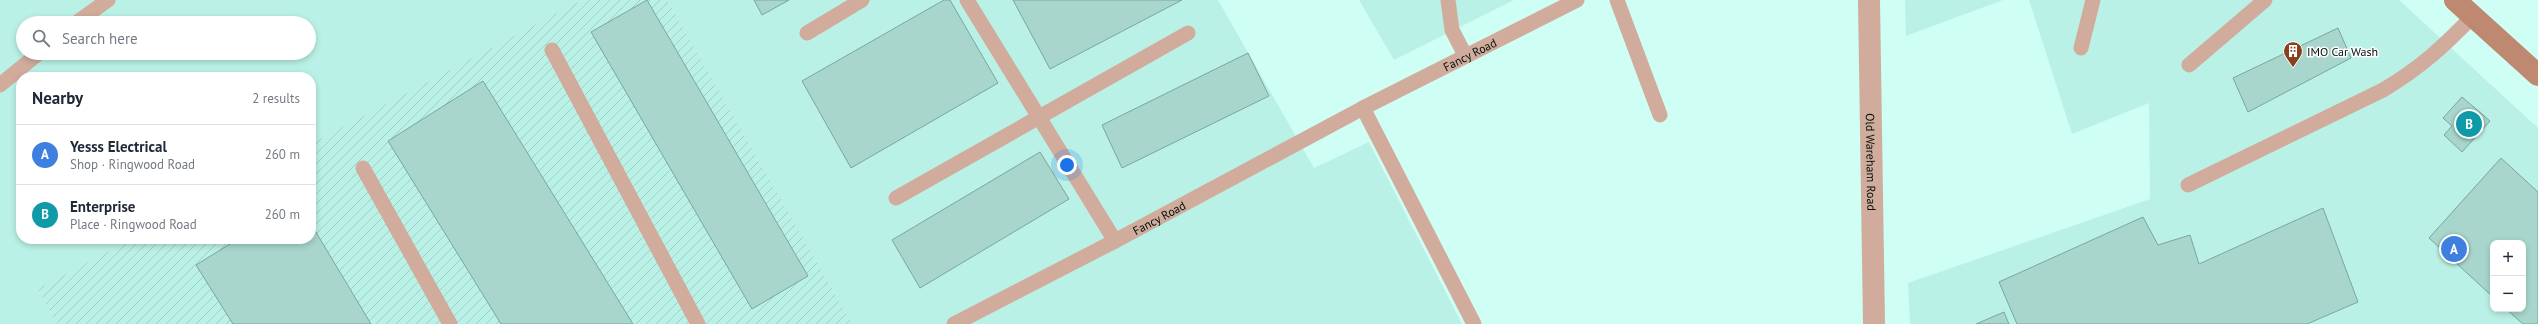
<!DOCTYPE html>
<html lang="en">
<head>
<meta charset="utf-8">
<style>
	body { margin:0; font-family:"PT Sans",sans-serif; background:#f6f6f7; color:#1f2937 }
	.controls { position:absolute; right:12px; bottom:12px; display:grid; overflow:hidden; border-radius:8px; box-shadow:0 2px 6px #0003 }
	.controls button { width:36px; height:36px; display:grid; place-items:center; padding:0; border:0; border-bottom:1px solid #e0e1e3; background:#fff; color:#1f2937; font:20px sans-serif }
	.you { position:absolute; left:1067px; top:165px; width:14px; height:14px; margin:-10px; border:3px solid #fff; border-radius:50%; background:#1a73e8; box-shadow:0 0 0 6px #1a73e833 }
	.badge { display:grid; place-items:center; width:26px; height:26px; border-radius:50%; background:#b45309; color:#fff; font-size:13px; font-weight:700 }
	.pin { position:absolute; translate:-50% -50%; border:2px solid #fff; box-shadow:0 1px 4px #0006 }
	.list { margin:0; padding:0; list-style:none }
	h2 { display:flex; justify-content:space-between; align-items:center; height:52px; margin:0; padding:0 16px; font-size:17px }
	h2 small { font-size:13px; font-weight:400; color:#747a83 }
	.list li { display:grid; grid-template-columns:26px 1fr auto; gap:12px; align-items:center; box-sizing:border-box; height:60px; padding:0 16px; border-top:1px solid #e0e1e3 }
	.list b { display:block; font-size:15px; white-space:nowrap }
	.list p { margin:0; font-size:13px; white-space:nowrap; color:#747a83 }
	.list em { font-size:13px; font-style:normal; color:#747a83 }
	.icon { flex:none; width:22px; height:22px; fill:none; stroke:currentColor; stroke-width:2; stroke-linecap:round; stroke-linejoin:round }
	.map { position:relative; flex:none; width:2538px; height:324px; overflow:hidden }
	.search { position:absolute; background:#fff; box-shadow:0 2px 6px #0003; left:16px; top:16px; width:300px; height:44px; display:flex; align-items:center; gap:10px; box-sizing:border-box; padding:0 14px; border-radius:22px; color:#747a83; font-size:15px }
	.panel { position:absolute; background:#fff; box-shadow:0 2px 6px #0003; left:16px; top:72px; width:300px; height:172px; border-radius:16px }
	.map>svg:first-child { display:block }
	.built { fill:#baf1e6; fill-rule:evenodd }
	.industrial { fill:url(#industrial-furrows) }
	.building { fill:#a8d6cc; stroke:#7aa69d }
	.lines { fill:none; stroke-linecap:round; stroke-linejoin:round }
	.service { stroke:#d1ac9c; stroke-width:15 }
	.tertiary { stroke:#d1ac9c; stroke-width:22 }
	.secondary { stroke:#bf8971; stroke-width:22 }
	.labels { text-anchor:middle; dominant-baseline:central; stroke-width:3; stroke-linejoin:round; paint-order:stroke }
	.poi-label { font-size:12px; fill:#02100d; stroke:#fff; text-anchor:start }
	.street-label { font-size:12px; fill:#02100d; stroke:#fff }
</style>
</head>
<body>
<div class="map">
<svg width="2538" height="324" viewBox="0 0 2538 324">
	<defs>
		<pattern id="industrial-furrows" width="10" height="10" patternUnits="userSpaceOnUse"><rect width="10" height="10" fill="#baf1e6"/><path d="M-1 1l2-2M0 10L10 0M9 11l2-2" fill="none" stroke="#9ecec4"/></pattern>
	</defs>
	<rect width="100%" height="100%" fill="#cffef4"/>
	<path class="built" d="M0 0H1218L1314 168 1369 142 1462 324H0ZM23 23H309V53H23ZM21 77H311V239H21Z
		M1359 0H1514L1394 60Z
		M1905 0H2003L1906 36Z
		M2029 0H2399L2538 128V324H1910L1908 283 2150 199 2149 103 2072 134ZM2493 243H2523V309H2493Z"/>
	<path class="industrial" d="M582 0H667L852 324H57L38 289 132 239H311V144Z"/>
	<path class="building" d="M647 0 808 276 752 309 591 32Z
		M754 0H789L762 15Z
		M944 0H950L998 83 851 168 802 81Z
		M1013 0H1182L1050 69Z
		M2338 28 2351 58 2248 112 2233 78Z
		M1248 53 1269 96 1122 168 1102 125Z
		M483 81 633 324H501L388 141Z
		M2462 97 2490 121 2462 152 2444 135 2452 126 2443 118Z
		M1040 152 1069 199 920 288 892 240Z
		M2501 158 2538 192V324H2523L2506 309H2523V243H2493V297L2429 238Z
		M2323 208 2358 302 2307 324H2017L1999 282 2143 217 2158 245 2190 235 2199 264Z
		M311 224 371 324H233L196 265 238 239H311Z
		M2004 312 2009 324H1976Z"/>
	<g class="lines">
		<g class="service">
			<path d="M967 0 1115 241"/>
			<path d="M1448 0 1452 30 1465 55"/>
			<path d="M1617 0 1660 115"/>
			<path d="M76 23 108 0"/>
			<path d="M807 33 862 0"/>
			<path d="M2081 48 2093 0"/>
			<path d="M552 50 698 324"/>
			<path d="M2189 65 2265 0"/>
			<path d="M0 85 39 53"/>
			<path d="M1363 108 1474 324"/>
			<path d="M363 168 450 324"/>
			<path d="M2188 185 2383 90C2420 68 2443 47 2473 16"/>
			<path d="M896 198 1188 33"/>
			<path id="s1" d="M954 324 1115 241 1363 108 1577 0"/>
		</g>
		<path class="tertiary" id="s2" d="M1869 0 1874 324"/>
		<path class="secondary" d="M2455 0 2538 75"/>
	</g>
	<defs>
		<g id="building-pin" transform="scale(1)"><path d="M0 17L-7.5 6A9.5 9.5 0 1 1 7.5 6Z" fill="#88411f" stroke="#fff"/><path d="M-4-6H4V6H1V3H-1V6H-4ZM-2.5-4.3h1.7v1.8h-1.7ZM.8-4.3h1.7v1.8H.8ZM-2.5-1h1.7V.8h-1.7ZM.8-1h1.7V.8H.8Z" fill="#fff"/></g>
	</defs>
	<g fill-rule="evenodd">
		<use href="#building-pin" x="2293" y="51"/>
	</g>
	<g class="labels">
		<g class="poi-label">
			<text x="2307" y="51">IMO Car Wash</text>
		</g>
		<g class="street-label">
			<text stroke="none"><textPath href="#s1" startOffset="582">Fancy Road</textPath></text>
			<text stroke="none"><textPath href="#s2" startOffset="162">Old Wareham Road</textPath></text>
			<text stroke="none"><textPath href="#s1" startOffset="231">Fancy Road</textPath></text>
		</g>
	</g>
</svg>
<div class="controls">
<button>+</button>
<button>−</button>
</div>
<div class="you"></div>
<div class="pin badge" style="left:2454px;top:249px;background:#3f7fe0">A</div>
<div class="pin badge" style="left:2469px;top:124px;background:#0f9aa8">B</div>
<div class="search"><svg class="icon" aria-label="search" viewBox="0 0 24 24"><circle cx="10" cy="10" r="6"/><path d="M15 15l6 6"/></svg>Search here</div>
<section class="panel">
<h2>Nearby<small>2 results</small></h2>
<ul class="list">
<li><span class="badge" style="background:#3f7fe0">A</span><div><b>Yesss Electrical</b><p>Shop · Ringwood Road</p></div><em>260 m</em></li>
<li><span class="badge" style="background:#0f9aa8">B</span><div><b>Enterprise</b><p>Place · Ringwood Road</p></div><em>260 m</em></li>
</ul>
</section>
</div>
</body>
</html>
